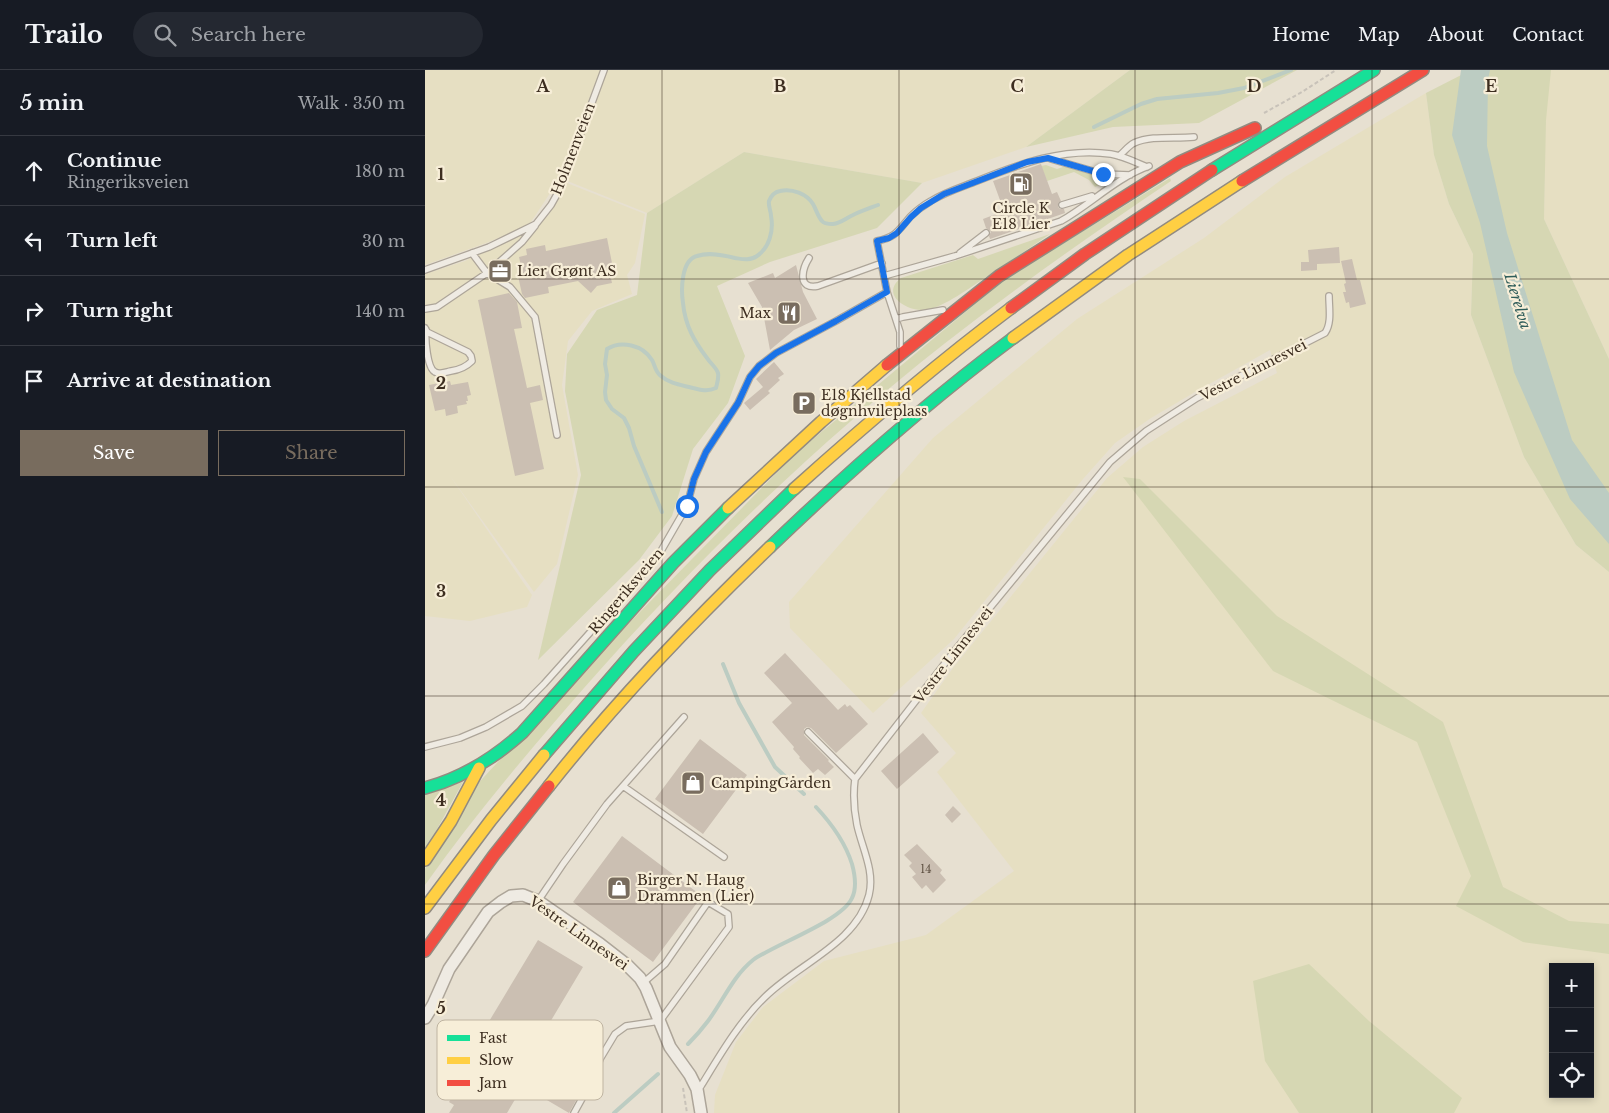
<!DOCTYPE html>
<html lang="en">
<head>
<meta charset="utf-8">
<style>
	body { margin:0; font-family:"Libre Baskerville",serif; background:#242831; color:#f1f3f6 }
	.controls { position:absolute; right:15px; bottom:15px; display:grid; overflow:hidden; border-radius:0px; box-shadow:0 2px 8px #0003 }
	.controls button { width:45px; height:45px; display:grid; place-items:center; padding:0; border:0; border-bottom:1px solid #363941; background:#171b24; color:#f1f3f6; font:25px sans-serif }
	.stop { position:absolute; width:15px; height:15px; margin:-11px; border:4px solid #1a73e8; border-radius:50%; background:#fff }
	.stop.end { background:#1a73e8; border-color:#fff; box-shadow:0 1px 5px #0008 }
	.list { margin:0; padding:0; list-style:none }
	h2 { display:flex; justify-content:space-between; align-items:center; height:65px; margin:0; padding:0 20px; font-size:21px }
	h2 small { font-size:16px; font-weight:400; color:#9ea1a6 }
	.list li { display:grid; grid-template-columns:32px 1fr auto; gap:15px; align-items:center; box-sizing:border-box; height:70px; padding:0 20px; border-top:1px solid #363941 }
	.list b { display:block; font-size:19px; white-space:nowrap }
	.list p { margin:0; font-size:16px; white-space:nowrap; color:#9ea1a6 }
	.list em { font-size:16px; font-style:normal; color:#9ea1a6 }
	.actions { display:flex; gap:10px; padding:15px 20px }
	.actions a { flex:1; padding:11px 0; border:1px solid #786c5e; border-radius:0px; text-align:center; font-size:18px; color:#786c5e }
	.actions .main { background:#786c5e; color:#fff }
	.icon { flex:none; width:28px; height:28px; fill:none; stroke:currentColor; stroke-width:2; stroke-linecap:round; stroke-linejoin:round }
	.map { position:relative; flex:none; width:1184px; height:1043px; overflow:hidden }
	header { display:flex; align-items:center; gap:30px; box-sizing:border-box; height:70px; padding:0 25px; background:#171b24; border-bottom:1px solid #363941 }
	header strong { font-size:24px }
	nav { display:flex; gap:28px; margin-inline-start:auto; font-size:18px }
	.search { width:350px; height:45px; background:#242831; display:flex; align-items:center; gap:12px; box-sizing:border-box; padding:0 18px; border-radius:28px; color:#9ea1a6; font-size:19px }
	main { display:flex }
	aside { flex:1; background:#171b24 }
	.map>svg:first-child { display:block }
	.farmland { fill:#e6dfc2; fill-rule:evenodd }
	.green { fill:#d6d7b3 }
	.water { fill:#bcccc2 }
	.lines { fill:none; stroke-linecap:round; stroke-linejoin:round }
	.stream { stroke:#bcccc2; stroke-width:4 }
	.building { fill:#cbbfb2 }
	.lane-casing { stroke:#ada599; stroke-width:8 }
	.street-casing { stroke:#ada599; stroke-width:14 }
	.fast-casing { stroke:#928b80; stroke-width:14 }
	.slow-casing { stroke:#928b80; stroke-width:14 }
	.jam-casing { stroke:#928b80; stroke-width:14 }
	.path { stroke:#c8c2b9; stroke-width:2; stroke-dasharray:4 2.5; stroke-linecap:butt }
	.lane { stroke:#efebe3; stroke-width:5.5 }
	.street { stroke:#efebe3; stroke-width:11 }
	.fast { stroke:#16e098; stroke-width:11 }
	.slow { stroke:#ffcf43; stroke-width:11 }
	.jam { stroke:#f24e42; stroke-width:11 }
	.route { stroke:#1a73e8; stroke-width:6 }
	.grid { fill:none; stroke:#3d2e20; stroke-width:1; stroke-opacity:0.55 }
	.labels { text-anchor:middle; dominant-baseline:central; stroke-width:4.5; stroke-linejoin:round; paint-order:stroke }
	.number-label { font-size:11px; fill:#605244 }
	.street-label { font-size:14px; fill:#3d2e20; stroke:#f7eed8 }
	.poi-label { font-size:14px; fill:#3d2e20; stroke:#f7eed8; text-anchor:start }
	.water-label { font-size:15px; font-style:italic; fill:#2f5d5a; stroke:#f7eed8 }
	.key { fill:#f7eed8; stroke:#bfb4a1; stroke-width:1 }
	.key-label { font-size:14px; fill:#3d2e20 }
	.grid-label { font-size:16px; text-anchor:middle; font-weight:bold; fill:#3d2e20; stroke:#f7eed8; stroke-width:4.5; stroke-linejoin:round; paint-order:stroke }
</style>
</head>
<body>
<header>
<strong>Trailo</strong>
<div class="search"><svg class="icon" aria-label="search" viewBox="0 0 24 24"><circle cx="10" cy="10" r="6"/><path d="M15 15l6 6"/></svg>Search here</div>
<nav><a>Home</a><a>Map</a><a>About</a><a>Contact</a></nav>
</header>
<main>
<aside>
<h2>5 min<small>Walk · 350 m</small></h2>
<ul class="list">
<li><svg class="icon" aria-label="ahead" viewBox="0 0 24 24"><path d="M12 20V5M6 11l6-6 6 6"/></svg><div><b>Continue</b><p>Ringeriksveien</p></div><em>180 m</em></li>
<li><svg class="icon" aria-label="left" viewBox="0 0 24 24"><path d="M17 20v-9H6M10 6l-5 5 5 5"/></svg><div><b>Turn left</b></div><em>30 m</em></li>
<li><svg class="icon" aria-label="right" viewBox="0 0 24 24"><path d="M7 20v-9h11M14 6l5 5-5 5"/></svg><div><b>Turn right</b></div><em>140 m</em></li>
<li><svg class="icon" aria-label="arrive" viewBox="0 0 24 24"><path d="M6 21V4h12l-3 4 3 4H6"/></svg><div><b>Arrive at destination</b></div></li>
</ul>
<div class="actions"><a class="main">Save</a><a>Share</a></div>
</aside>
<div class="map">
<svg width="1184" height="1043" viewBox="0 0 1184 1043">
	<rect width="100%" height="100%" fill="#e7e0d1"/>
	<path class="farmland" d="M0 0H705L601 77 497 113 319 82 222 143 135 108 104 155 64 172 0 195Z
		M1121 0H1184V289L1119 149Z
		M1001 23 1009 85 1024 134 1048 184 1046 245 1099 387 1151 475 1184 502V1043H289L290 1025 311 972 338 937 399 891 501 865 589 801 512 702 531 683 496 643 528 598 682 408 718 377 759 351 852 303 845 280 770 322 726 348 690 373 658 409 529 569 448 643 365 558 364 532 508 368 652 249 779 168 860 107ZM1128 897H1165V1024H1128Z
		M142 113 220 144 210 193 202 205 207 224 167 241 143 271 137 315 153 405 132 494 109 522 23 403 107 525 102 537 45 551 0 546V204L40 191 123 146Z"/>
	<path class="green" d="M705 0H872L774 53 688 57 601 77Z
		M1046 0H1126L1121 50 1119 149 1184 289V502L1151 475 1099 387 1046 245 1048 184 1024 134 1009 85 1001 23Z
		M319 82 497 113 452 158 345 192 292 216 320 286 303 333 268 379 247 446 214 490 113 590 156 405 140 321 142 284 172 240 212 225 222 143Z
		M621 95 632 99 641 96 687 107 686 110 670 117 664 110 649 102 622 111 616 96Z
		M745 108 746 111C668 163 592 217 519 274 388 377 269 493 159 618 104 681 49 746 0 815V799L45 722 161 597 370 384 580 209Z
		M625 164C604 178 583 193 561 207 546 217 519 237 501 240 483 242 454 225 476 208L548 185 553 189Z
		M698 407 715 409 852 546 1018 652 1078 817 1144 851 1184 854V884L1098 872 1031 836 1046 806 992 672 848 601Z
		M38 712 0 781V724Z
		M884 894 944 951 1037 1028 1029 1043H874L840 991 828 911Z"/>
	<path class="water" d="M1036 0H1065L1063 10 1062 76 1082 163 1147 370 1184 423V474L1145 429 1089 302 1055 153 1027 65Z"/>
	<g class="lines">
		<path class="stream" d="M669 57 716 34 732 29 793 23 819 18 866 0
			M237 442 209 376 204 358 199 348 187 339 181 330 180 322 182 305 180 294 182 279C196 270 218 275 227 290 230 295 230 302 236 306 245 314 257 315 268 318 277 320 282 322 291 318 292 313 294 309 293 303 291 297 285 293 282 288 269 271 260 255 258 233 256 220 256 190 272 186 284 182 298 185 310 188 317 189 325 191 332 186 344 178 349 161 346 146 346 141 343 136 344 131 346 126 350 122 355 121 367 118 382 124 388 134 391 139 393 147 397 151 399 154 404 154 408 154 416 153 421 148 428 145 436 141 445 138 453 135
			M298 594 314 633 350 697 379 724
			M263 974C270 967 277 959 283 951 298 931 308 906 328 890 350 874 417 851 427 828 432 818 430 805 427 794 420 772 407 754 391 737
			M189 1043 233 1004"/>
	</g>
	<path class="building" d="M616 94 627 124 632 122 636 131 633 133V137L635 139H639L640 143 565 169 564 166 566 162 561 158 558 149 579 141 568 111Z
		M182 168 189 203 185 204 187 213 172 216 166 223 153 211 123 217 124 223 100 228 97 224 93 206 98 205 94 187 102 185 101 179 120 175 121 181Z
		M914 177 915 193 892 194V200L876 201V192H884L883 180Z
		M927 189 932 210H935L941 234 925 238 924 232 921 233 918 222H921L919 214 921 213 916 191Z
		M371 195 378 222 392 249 369 260 345 280 337 237 323 213 348 203 350 208Z
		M84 223 92 232 97 258 89 259 102 318 115 315 118 330 105 333 119 399 90 406 53 230Z
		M349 292 359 304 353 308 355 310 343 321 345 323 325 340 319 333 338 317 331 309Z
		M25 311 26 315 43 312 46 325 42 326 43 331H41L42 334 32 336 33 343 21 346 20 339 10 341 4 315Z
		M360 583 413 640 420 634 422 637 425 635 443 654 411 683 386 658 382 657 379 659V665L404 690 403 691 409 697 400 705 393 699 388 703 374 688 375 687 368 679 369 677 347 652 367 633 339 603Z
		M498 663 514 682 472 719 456 701Z
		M275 669 322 705 278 764 230 729Z
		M528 736 536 744 527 753 520 745Z
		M197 766 277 826 228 892 148 832Z
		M492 774 517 800 515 803 521 810 508 823 501 815 497 819 487 807 491 804 484 796 487 793 479 785Z
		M113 870 158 897 112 974 165 1005 144 1043 98 1016 82 1043H24L29 1035 24 1032 26 1029 23 1028 43 995 39 993Z"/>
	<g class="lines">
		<g class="lane-casing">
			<path id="lane" d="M694 86C699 82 703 76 709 73 727 65 750 69 769 67
				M626 89 678 104 705 105
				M637 135 667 126
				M47 183 62 203 85 217 110 247 132 365
				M535 183 561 163
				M384 188C377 199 372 220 393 216L457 193
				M0 200 64 177 111 154 126 135 135 119 179 0
				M459 206 530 186 636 151C666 134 691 108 724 96
				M0 239 12 237 62 203 97 172 110 156
				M471 249 478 247 518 240
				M0 258 2 262 43 282 46 286 47 291C41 297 34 300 26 301 21 302 15 305 10 302 2 298 0 269 1 260
				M475 276V262L462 222 452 171C471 167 473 161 485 147 491 141 499 135 506 131 520 122 537 117 552 111 594 94 640 77 686 84 698 86 710 92 722 97
				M383 662 430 709
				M0 677 35 668 61 657 97 636 119 614 219 502 236 481 262 436 269 409 281 382 313 333 325 307 334 296 351 283 411 251 462 222
				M198 716 299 787
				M113 831 138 794 182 734 259 647
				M272 1019 276 1016C295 985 314 952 340 927 373 894 432 873 444 825 450 801 437 778 432 755 429 740 428 724 430 709L531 579 685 392 721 361 772 328 900 263C907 253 904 238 904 226
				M149 1043 170 1005 175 989 190 964 201 956 235 951 304 857 303 844 283 832 240 894 218 913"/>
		</g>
		<g class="street-casing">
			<path id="street" d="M0 948 8 935 24 899 63 842 76 832 86 826 98 825 113 831 175 874 202 895 215 908 221 918 245 977 265 1005 272 1019 276 1043"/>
		</g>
		<g class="fast-casing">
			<path id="fast" d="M787 100 949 0
				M345 477C422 403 502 332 588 268
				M119 685 209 581 285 500 369 419
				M0 718C38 708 68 689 97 663L248 493 303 438"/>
		</g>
		<g class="slow-casing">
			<path id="slow" d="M588 268 703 185 817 111
				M369 419C439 356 510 295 586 238
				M303 438 396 352 462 295
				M124 716C191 631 267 552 345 477
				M0 790 26 751 54 698
				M0 838 66 750 119 685"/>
		</g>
		<g class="jam-casing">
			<path id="jam" d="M817 111 998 0
				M586 238 660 184 787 100
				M462 295 574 206 755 92 830 58
				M0 881 69 785 124 716"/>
		</g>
		<path class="path" d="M839 43 877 22 911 0
			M258 1018 262 1043"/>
		<use href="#lane" class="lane"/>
		<use href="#street" class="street"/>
		<use href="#fast" class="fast"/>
		<use href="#slow" class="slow"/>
		<use href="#jam" class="jam"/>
	</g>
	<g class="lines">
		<path class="route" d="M262 436 269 409 281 382 313 333 325 307 334 296 351 283 411 251 462 222 452 171 464 168 472 163 486 147 496 138 519 124 602 92 623 88 678 104"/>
	</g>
	<path class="grid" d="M237 0V1043M474 0V1043M710 0V1043M947 0V1043M0 209H1184M0 417H1184M0 626H1184M0 834H1184"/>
	<defs>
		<g id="fuel-square" transform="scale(1.25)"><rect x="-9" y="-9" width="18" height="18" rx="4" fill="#786c5e" stroke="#f7eed8"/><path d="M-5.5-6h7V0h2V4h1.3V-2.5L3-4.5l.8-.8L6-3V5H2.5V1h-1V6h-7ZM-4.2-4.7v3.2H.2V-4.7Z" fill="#fff"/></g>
		<g id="office-square" transform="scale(1.25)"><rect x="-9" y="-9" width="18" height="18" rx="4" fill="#786c5e" stroke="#f7eed8"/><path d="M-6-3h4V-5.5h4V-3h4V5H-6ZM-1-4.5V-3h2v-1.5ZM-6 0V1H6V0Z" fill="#fff"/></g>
		<g id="restaurant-square" transform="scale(1.25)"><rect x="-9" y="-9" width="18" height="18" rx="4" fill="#786c5e" stroke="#f7eed8"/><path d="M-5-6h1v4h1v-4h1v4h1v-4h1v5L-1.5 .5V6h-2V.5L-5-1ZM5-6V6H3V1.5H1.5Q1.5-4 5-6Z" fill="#fff"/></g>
		<g id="parking-square" transform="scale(1.25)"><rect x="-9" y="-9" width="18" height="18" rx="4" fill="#786c5e" stroke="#f7eed8"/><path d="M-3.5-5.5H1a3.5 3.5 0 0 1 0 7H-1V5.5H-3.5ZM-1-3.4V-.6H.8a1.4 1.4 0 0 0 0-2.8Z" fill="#fff"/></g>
		<g id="shop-square" transform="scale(1.25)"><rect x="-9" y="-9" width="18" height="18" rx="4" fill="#786c5e" stroke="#f7eed8"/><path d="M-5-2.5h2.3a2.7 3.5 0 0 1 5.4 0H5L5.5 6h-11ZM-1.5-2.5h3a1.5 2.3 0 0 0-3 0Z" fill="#fff"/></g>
	</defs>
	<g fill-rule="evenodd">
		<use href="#fuel-square" x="596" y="114"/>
		<use href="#office-square" x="75" y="201"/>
		<use href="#restaurant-square" x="364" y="243"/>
		<use href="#parking-square" x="379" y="333"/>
		<use href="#shop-square" x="268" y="713"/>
		<use href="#shop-square" x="194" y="818"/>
	</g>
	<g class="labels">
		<g class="number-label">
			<text x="501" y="799">14</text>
		</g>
		<g class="street-label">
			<text transform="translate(148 79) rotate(-69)">Holmenveien</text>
			<text transform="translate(828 300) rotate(-27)">Vestre Linnesvei</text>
			<text transform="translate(201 521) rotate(-50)">Ringeriksveien</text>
			<text transform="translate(528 585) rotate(-52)">Vestre Linnesvei</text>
			<text transform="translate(154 863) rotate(35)">Vestre Linnesvei</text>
		</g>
		<g class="poi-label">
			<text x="596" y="138" text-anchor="middle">Circle K<tspan x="596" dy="16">E18 Lier</tspan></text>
			<text x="92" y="201">Lier Grønt AS</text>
			<text x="346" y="243" text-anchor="end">Max</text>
			<text x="396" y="325">E18 Kjellstad<tspan x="396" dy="16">døgnhvileplass</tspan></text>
			<text x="286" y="713">CampingGården</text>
			<text x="212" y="810">Birger N. Haug<tspan x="212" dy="16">Drammen (Lier)</tspan></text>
		</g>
		<g class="water-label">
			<text transform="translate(1093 231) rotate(73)">Lierelva</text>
		</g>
	</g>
	<rect x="12" y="950" width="166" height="80" rx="8" class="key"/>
	<rect x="22" y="965" width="23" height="6" fill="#16e098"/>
	<rect x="22" y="987" width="23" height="7" fill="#ffcf43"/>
	<rect x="22" y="1010" width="23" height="6" fill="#f24e42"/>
	<g class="key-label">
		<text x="54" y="973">Fast</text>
		<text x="54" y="995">Slow</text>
		<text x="54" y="1018">Jam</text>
	</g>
	<g class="grid-label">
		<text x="118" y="22">A</text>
		<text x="355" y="22">B</text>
		<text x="592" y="22">C</text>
		<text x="829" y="22">D</text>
		<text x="1066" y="22">E</text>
		<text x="16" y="110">1</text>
		<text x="16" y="319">2</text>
		<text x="16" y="527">3</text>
		<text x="16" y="736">4</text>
		<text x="16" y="944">5</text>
	</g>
</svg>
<div class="controls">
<button>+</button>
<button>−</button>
<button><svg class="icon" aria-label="locate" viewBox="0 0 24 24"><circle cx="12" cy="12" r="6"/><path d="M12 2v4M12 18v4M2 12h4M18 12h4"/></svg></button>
</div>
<div class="stop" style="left:262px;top:436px"></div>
<div class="stop end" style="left:678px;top:104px"></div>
</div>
</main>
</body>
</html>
